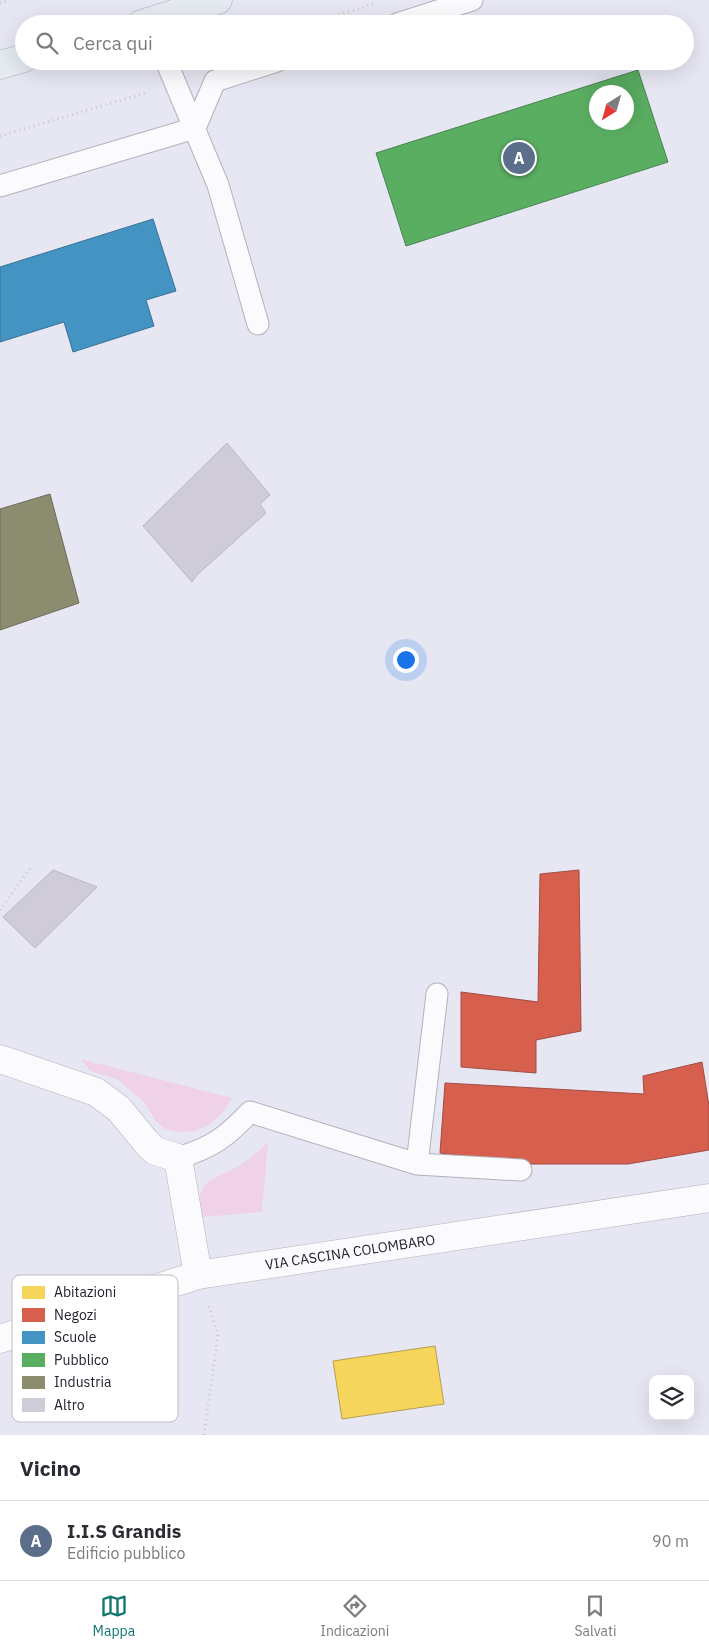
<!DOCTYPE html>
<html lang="it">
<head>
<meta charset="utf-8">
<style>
	body { margin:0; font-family:"IBM Plex Sans",sans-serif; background:#f2f2f3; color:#2b2b33 }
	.controls { position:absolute; right:15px; bottom:15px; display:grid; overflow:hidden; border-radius:10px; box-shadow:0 5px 20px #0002 }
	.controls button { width:45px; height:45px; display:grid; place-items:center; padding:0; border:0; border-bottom:1px solid #e1e1e2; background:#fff; color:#2b2b33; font:25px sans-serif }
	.compass { position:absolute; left:589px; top:85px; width:45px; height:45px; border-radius:50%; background:#fff; box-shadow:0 5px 20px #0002; rotate:217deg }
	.you { position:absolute; left:405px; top:659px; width:18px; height:18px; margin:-12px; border:4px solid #fff; border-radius:50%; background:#1a73e8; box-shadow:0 0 0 8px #1a73e833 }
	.badge { display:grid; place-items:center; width:32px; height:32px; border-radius:50%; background:#0f766e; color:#fff; font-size:16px; font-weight:700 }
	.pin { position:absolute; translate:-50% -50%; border:2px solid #fff; box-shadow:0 1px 5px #0006 }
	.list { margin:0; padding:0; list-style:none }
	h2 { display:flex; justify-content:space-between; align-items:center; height:65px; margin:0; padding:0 20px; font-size:21px }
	h2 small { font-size:16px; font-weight:400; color:#7c7c81 }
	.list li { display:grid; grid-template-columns:32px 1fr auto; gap:15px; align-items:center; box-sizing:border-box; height:80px; padding:0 20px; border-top:1px solid #e1e1e2 }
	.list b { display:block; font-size:19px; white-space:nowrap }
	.list p { margin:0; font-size:16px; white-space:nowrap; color:#7c7c81 }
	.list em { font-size:16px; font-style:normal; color:#7c7c81 }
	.icon { flex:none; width:28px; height:28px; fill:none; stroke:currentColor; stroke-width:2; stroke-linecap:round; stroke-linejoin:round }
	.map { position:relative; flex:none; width:709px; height:1435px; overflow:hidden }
	.search { position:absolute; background:#fff; box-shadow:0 5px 20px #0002; left:15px; right:15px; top:15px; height:55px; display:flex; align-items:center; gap:12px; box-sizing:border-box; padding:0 18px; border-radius:28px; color:#7c7c81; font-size:19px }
	.sheet { height:145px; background:#fff }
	nav { display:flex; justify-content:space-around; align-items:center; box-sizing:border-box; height:70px; border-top:1px solid #e1e1e2; background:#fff; font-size:14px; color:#7c7c81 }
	nav a { display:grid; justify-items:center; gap:2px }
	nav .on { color:#0f766e }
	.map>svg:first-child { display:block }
	.green { fill:#f0d2e8 }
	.homes { fill:#f6d55c; stroke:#b69f4f }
	.shops { fill:#d6604d; stroke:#a04d44 }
	.schools { fill:#4393c3; stroke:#397197 }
	.public { fill:#5aae61; stroke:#498452; fill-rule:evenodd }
	.industry { fill:#8c8c6e; stroke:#6c6c5b }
	.building { fill:#cfccd8; stroke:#b9b7c2 }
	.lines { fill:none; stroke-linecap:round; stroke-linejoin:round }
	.service-casing { stroke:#b2b2be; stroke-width:23 }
	.minor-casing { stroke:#b2b2be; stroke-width:29 }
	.secondary-casing { stroke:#b2b2be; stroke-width:29 }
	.primary-casing { stroke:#a2adb7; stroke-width:29 }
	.path { stroke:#c8c8cd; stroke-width:3; stroke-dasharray:1 4; stroke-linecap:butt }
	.service { stroke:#fbfbfd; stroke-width:21 }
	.minor { stroke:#fbfbfd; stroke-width:28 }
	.secondary { stroke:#fbfbfd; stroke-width:28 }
	.primary { stroke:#e4eaef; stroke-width:28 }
	.labels { text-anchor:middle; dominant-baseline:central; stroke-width:5; stroke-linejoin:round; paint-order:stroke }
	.street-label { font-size:14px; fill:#222230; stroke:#fff }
	.key { fill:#fff; stroke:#bdbdc1; stroke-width:1 }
	.key-label { font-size:14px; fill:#222230 }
</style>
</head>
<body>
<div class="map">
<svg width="709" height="1435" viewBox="0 0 709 1435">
	<rect width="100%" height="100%" fill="#e7e7f3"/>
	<path class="green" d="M81 1059 232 1098 224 1111 210 1124 196 1131 178 1132 165 1129 156 1121 143 1101 117 1079 90 1071Z
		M268 1142 262 1212 203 1217C197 1204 198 1187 212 1179 220 1174 229 1172 237 1167 249 1160 258 1152 268 1142Z"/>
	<path class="homes" d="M435 1346 444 1404 342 1419 333 1361Z"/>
	<path class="shops" d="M579 870 581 1031 536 1040V1073L461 1067V992L538 1002 540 874Z
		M702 1062 709 1106V1150L628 1164H529L440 1153 445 1083 644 1094 643 1076Z"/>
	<path class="schools" d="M153 219 176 291 146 300 154 326 73 352 64 322 0 342V267Z"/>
	<path class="public" d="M638 70 668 162 406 246 376 153ZM596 92H626V122H596Z"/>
	<path class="industry" d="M50 494 79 603 0 630V509Z"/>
	<path class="building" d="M227 443 270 495 260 504 266 513 197 575 192 582 143 526Z
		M53 870 97 887 35 948 3 917Z"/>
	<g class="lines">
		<g class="service-casing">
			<path id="service" d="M397 24 472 0
				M166 61 218 185 258 324
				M0 186 195 128 215 81 277 61
				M178 1158C213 1147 225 1138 250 1112L417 1164 437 994
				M417 1164 521 1170"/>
		</g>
		<g class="minor-casing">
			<path id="minor" d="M0 1059 96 1092 119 1109 146 1142 155 1151 178 1158 198 1275"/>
		</g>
		<g class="secondary-casing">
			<g id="secondary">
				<path id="s1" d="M0 1339 198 1275 709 1198"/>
			</g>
		</g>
		<g class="primary-casing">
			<path id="primary" d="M141 24 218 0
				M0 65 24 58"/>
		</g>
		<path class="path" d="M0 3 10 0
			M310 24 374 4
			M474 61V62
			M0 136 148 92
			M0 910 31 867
			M204 1435 218 1335 209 1306"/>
		<use href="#service" class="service"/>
		<use href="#minor" class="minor"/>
		<use href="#secondary" class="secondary"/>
		<use href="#primary" class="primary"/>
	</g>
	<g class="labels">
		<g class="street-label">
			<text stroke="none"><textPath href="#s1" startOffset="362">VIA CASCINA COLOMBARO</textPath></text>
		</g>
	</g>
	<rect x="12" y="1275" width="166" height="147" rx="8" class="key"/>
	<rect x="22" y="1286" width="23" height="13" fill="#f6d55c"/>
	<rect x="22" y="1308" width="23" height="14" fill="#d6604d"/>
	<rect x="22" y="1331" width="23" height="13" fill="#4393c3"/>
	<rect x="22" y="1353" width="23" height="14" fill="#5aae61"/>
	<rect x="22" y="1376" width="23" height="13" fill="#8c8c6e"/>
	<rect x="22" y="1398" width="23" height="14" fill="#cfccd8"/>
	<g class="key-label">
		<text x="54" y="1297">Abitazioni</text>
		<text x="54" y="1320">Negozi</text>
		<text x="54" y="1342">Scuole</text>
		<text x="54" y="1365">Pubblico</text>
		<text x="54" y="1387">Industria</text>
		<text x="54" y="1410">Altro</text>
	</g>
</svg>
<div class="controls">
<button><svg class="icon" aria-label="layers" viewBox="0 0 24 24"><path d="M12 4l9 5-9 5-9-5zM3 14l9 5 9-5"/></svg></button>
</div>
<svg class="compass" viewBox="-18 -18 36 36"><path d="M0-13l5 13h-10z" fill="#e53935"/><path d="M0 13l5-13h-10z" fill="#7c7c81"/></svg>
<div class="you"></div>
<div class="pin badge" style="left:519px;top:158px;background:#5c6f8a">A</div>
<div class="search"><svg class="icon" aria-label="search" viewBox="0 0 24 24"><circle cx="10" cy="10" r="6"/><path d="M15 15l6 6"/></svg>Cerca qui</div>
</div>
<section class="sheet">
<h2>Vicino<small></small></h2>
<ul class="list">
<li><span class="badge" style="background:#5c6f8a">A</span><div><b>I.I.S Grandis</b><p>Edificio pubblico</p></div><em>90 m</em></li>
</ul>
</section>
<nav>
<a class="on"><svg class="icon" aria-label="map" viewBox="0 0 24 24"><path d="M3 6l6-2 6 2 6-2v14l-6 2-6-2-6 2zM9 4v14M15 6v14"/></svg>Mappa</a>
<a><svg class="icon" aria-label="directions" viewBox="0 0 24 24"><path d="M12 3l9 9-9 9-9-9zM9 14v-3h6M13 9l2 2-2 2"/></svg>Indicazioni</a>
<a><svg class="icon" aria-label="saved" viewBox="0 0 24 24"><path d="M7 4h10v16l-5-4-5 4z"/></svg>Salvati</a>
</nav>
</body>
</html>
